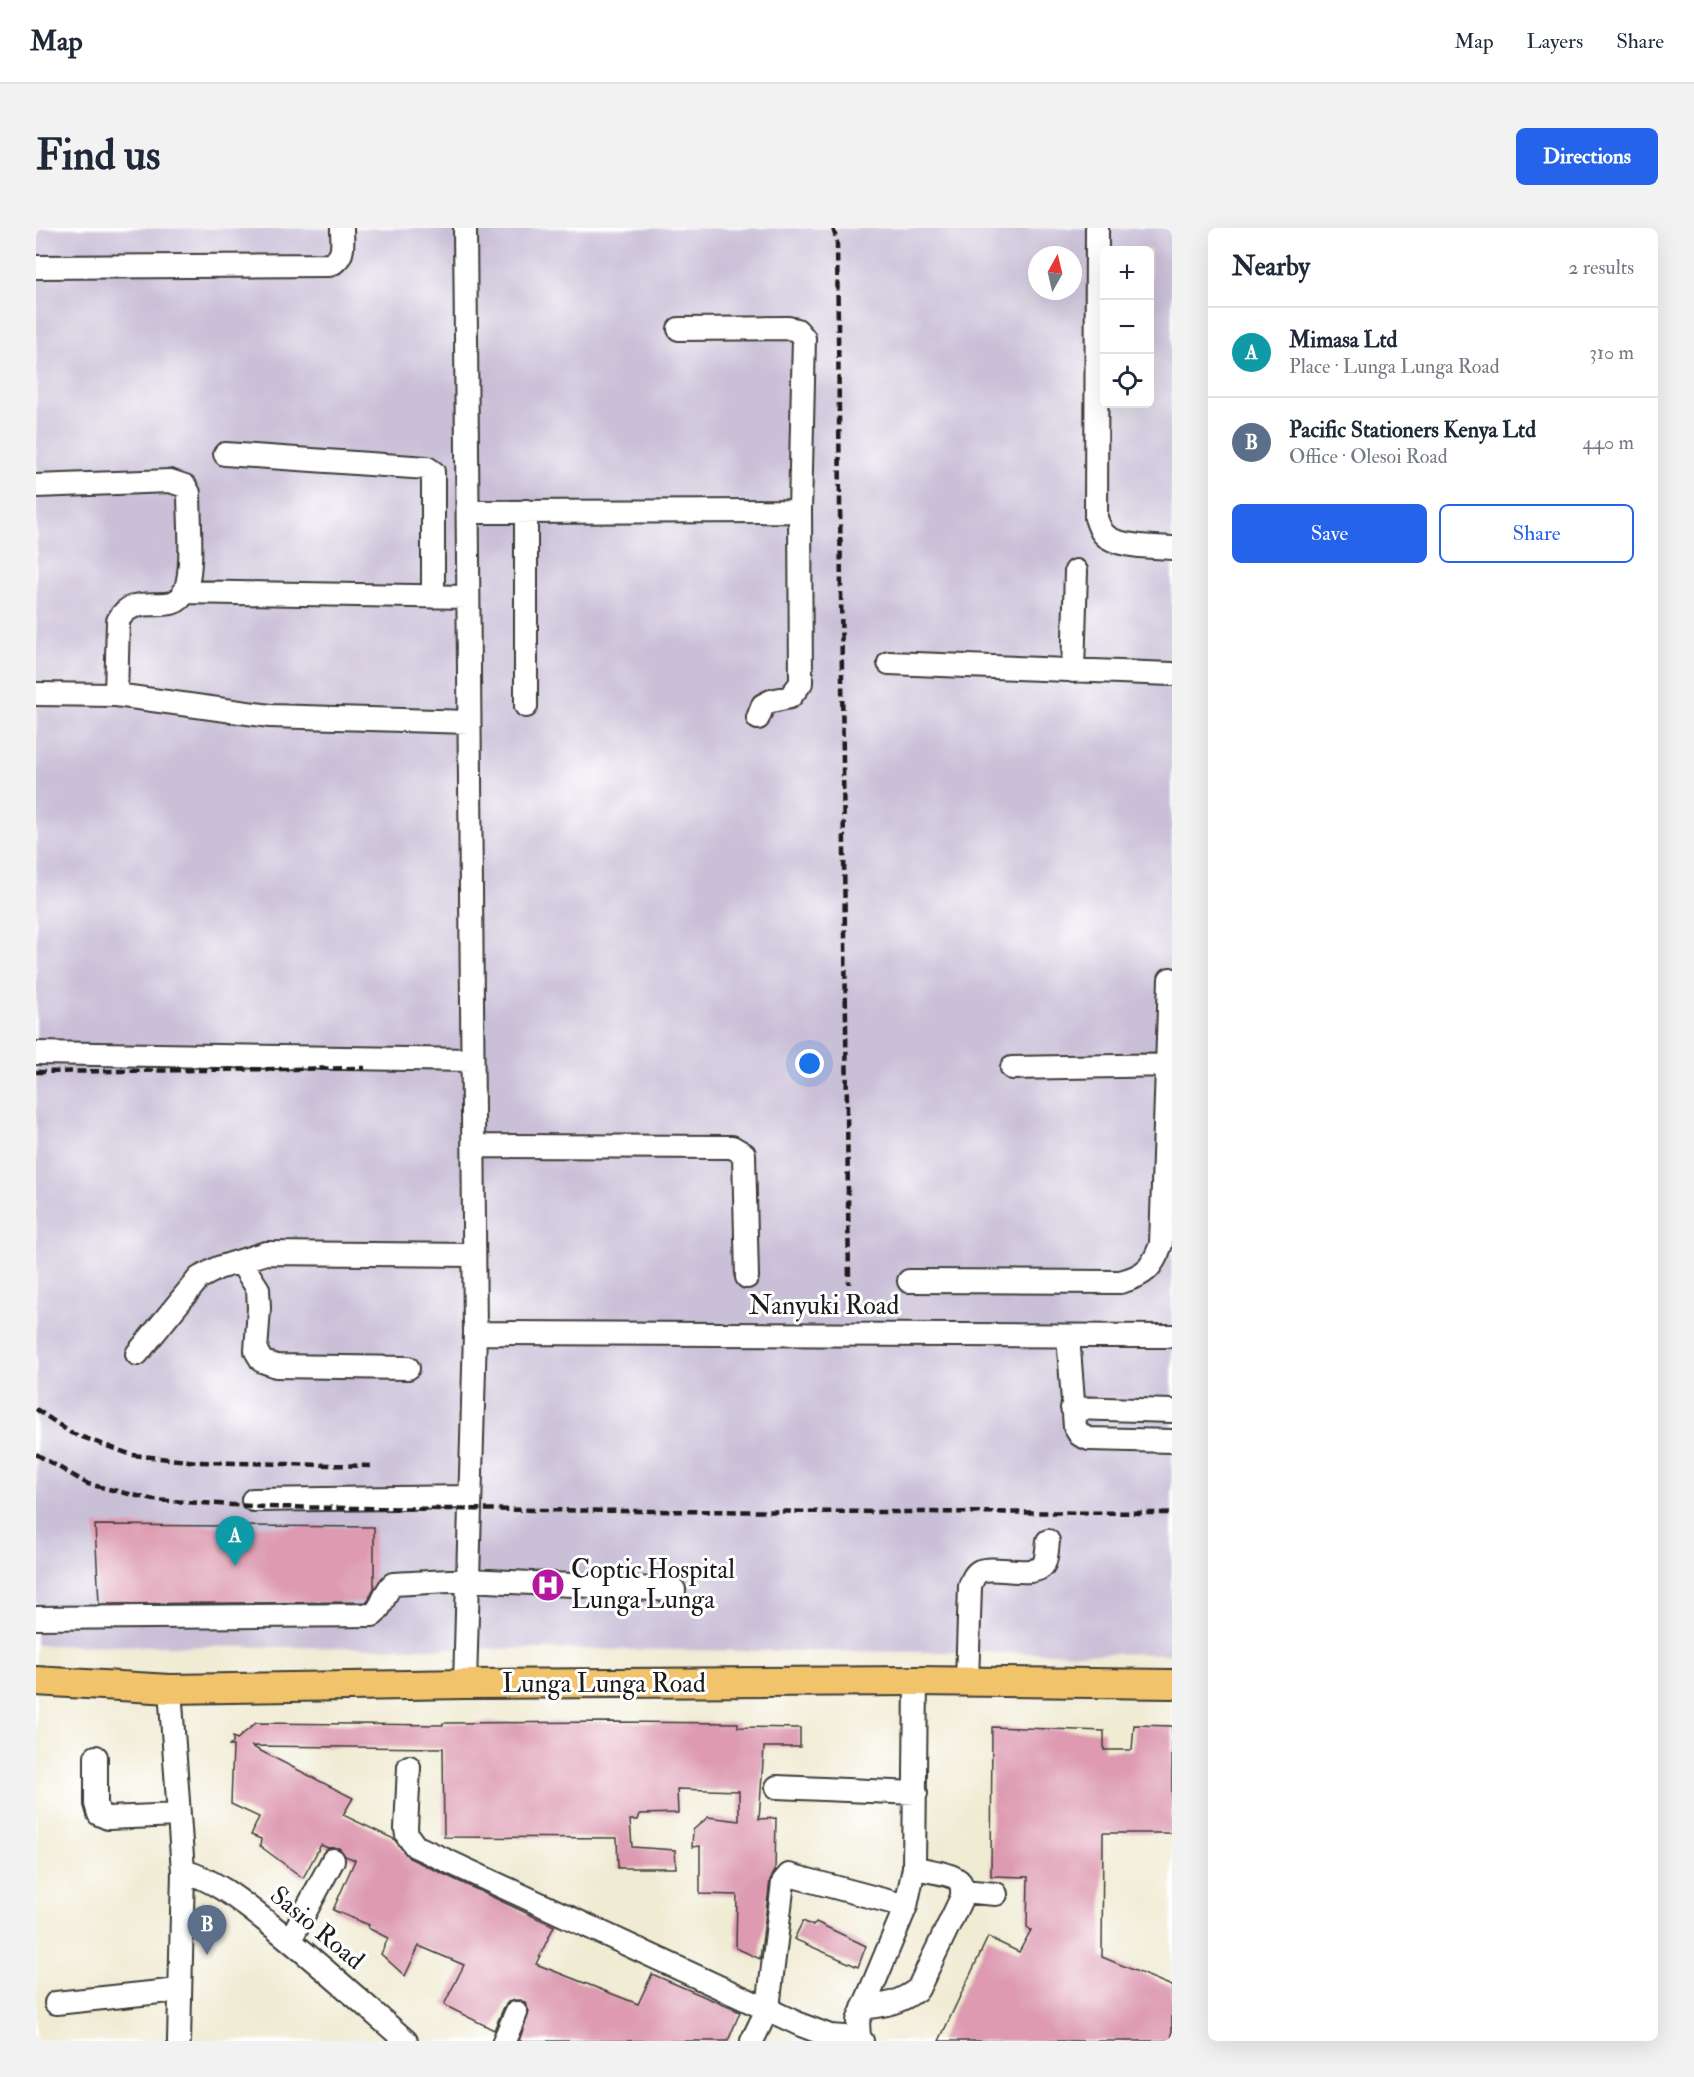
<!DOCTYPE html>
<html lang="en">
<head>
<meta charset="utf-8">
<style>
	body { margin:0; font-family:"IM FELL Double Pica",serif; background:#f2f2f3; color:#1f2937 }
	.controls { position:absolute; right:18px; top:18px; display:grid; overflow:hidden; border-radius:9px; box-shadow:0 6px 24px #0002 }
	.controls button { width:54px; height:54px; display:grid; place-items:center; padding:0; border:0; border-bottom:2px solid #e0e1e3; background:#fff; color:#1f2937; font:30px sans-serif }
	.compass { position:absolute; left:992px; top:18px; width:54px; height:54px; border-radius:50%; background:#fff; box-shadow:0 6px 24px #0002; rotate:8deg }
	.you { position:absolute; left:774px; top:836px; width:21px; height:21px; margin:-15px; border:4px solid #fff; border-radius:50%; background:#1a73e8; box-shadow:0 0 0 9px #1a73e833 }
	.badge { display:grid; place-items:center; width:39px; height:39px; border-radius:50%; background:#2563eb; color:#fff; font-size:20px; font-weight:700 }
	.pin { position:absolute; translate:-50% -50px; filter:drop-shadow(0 2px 3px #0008) }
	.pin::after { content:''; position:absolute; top:32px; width:21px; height:18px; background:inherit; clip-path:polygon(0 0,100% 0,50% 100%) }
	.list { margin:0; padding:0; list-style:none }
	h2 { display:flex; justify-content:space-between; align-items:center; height:78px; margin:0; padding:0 24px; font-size:26px }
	h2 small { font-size:20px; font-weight:400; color:#747a83 }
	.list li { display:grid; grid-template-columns:39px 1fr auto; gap:18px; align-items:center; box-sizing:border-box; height:90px; padding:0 24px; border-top:2px solid #e0e1e3 }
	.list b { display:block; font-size:22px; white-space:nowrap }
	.list p { margin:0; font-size:20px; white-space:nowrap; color:#747a83 }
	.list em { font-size:20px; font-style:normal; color:#747a83 }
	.actions { display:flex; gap:12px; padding:18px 24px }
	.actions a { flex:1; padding:14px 0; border:2px solid #2563eb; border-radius:9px; text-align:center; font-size:21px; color:#2563eb }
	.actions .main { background:#2563eb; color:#fff }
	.icon { flex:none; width:33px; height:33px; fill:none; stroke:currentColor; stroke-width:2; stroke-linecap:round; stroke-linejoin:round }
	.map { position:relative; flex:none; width:1136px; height:1813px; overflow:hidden; border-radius:9px }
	header { display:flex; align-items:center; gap:36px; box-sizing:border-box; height:84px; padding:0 30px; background:#fff; border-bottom:2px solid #e0e1e3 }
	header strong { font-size:28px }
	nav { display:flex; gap:33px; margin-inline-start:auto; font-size:21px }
	.intro { display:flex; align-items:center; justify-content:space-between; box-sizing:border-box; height:144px; padding:0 36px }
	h1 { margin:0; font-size:42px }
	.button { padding:15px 27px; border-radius:9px; background:#2563eb; color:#fff; font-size:21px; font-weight:700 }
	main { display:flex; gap:36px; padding:0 36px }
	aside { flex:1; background:#fff; border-radius:9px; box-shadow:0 6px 24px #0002 }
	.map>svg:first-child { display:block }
	.industrial { fill:#c9bfd7; fill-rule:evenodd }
	.building { fill:#dd9ab1 }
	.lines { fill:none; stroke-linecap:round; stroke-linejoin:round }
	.minor-casing { stroke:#3c3b37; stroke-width:26 }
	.major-casing { stroke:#3c3b37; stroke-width:32 }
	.minor { stroke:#fff; stroke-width:22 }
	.major { stroke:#f1c36a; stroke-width:28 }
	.rail { stroke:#1c1c1c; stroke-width:4.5; stroke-dasharray:9 4.5; stroke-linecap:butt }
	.labels { text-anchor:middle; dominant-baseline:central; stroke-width:6; stroke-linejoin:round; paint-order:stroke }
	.street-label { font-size:26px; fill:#1c1c1c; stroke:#fff }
	.poi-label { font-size:26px; fill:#1c1c1c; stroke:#fff; text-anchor:start }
</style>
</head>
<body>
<header>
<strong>Map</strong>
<nav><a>Map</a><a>Layers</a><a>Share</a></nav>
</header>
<div class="intro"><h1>Find us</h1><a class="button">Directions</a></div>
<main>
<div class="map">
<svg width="1136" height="1813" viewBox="0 0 1136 1813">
	<rect width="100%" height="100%" fill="#fff"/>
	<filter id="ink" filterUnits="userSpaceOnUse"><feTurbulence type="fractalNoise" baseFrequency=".0167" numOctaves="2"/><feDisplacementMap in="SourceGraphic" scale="12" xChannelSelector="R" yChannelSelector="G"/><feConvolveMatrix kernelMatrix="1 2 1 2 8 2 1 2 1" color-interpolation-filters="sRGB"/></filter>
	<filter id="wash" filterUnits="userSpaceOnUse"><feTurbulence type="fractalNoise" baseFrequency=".008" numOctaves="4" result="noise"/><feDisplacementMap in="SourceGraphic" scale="24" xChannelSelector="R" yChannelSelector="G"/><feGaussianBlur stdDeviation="1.35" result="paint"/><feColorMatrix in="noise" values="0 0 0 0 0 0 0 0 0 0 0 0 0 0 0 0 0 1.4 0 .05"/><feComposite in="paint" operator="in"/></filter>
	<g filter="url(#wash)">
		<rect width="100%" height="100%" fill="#f0ebd3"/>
		<path class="industrial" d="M0 0H1136V1426L0 1417ZM1068 22H1114V176H1068ZM1001 27H1037V63H1001Z"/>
		<g id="blocks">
			<path class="building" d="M59 1297 338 1299V1360L331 1374 63 1376Z
				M575 1494 702 1495V1499L764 1500V1519H728L723 1591 740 1590 739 1643 734 1652 724 1731 700 1720 701 1667 664 1666V1618L656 1619 657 1602 672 1589 703 1593V1563L641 1561 642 1585 604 1586 602 1592H594L596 1619 639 1622 640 1640H582L581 1610 408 1609 407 1520 215 1518 317 1570 307 1587 358 1611 373 1630 518 1698 500 1736 602 1776 616 1746 704 1784 692 1813H483L493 1784 490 1776 485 1772H479L472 1774 468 1779 458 1802 408 1777 428 1737 383 1718 369 1748 345 1726 352 1710 332 1700 333 1697 297 1682 319 1632 309 1628 303 1620H292L285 1617 267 1650 224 1618 225 1611 215 1607 223 1589 195 1576 197 1518H193L197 1515V1509L201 1511 220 1495 407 1497V1495Z
				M1098 1497 1136 1498V1605H1067L1066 1729 1136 1758V1813H903L952 1709 983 1724 995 1702 991 1699 992 1649 955 1648 956 1499 1068 1503V1522H1096Z
				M767 1693 777 1698 780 1694 830 1718 822 1739 758 1711Z"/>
		</g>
	</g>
	<g filter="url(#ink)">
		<use href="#blocks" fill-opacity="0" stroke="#3c3b37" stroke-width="1.5"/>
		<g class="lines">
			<g class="minor-casing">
				<path id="minor" d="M429 0 439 1105 429 1456
					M1061 0 1060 290C1063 298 1065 306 1073 310 1087 319 1119 319 1136 320
					M0 39 293 37C310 30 306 16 306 0
					M643 101 752 100 761 102 768 110 764 283
					M189 226 391 240 397 244V369
					M0 258 134 253 149 258 153 265C153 291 158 341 149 363 137 391 99 360 82 393L80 467
					M432 284 764 283 765 455 754 469 735 473 727 477 722 490
					M148 364 432 369
					M853 435 1136 446
					M1037 443 1040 343
					M0 466 80 467 234 488 433 494
					M490 478V283
					M0 825 436 832
					M976 840 1136 837
					M437 918 696 919 708 926 711 1049
					M204 1033 222 1061 223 1080 220 1123 226 1133 240 1138 372 1140
					M873 1053 1084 1054C1108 1048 1117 1040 1125 1016L1134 751
					M439 1105 1136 1108
					M1032 1108 1039 1199 1044 1207 1053 1211 1136 1213
					M101 1126 163 1050 182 1040 230 1025 438 1027
					M1036 1180 1136 1183
					M217 1272 434 1269
					M0 1390 337 1387C348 1378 347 1365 357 1356L432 1352 638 1362
					M931 1454 934 1358C936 1353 938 1346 944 1343 959 1337 1000 1351 1008 1336 1011 1330 1011 1320 1012 1313
					M134 1461 147 1643 143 1813
					M60 1529V1576L63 1586 72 1590 142 1587
					M373 1539 370 1601 371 1607 379 1618 765 1797 794 1808 823 1810
					M741 1559 880 1565
					M147 1643C177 1651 202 1671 226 1690 276 1729 322 1771 370 1813
					M926 1663 960 1666
					M254 1712 297 1632
					M20 1775 143 1762
					M827 1780C849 1777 864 1775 882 1761L926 1669C926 1664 927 1659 924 1654 919 1646 888 1642 878 1640
					M468 1813 480 1785
					M716 1813 732 1780 747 1654 753 1647 870 1678
					M826 1813 823 1810 822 1793 870 1678 878 1640 880 1453"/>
			</g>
			<g class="major-casing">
				<path id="major" d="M0 1453 134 1461 429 1456 880 1453 1136 1456"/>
			</g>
			<use href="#minor" class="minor"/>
			<use href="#major" class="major"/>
			<path class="rail" d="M797 0 801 14 813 1056
				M0 844 329 840
				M0 1181 35 1205 96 1227 161 1234 336 1238
				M0 1226 52 1256 118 1272 229 1279 595 1283 1136 1285"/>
		</g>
	</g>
	<defs>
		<g id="hospital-disc" transform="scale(1.725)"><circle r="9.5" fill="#b5179e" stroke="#fff"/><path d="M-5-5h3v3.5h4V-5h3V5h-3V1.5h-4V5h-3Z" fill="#fff"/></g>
	</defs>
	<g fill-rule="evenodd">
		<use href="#hospital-disc" x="512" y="1357"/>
	</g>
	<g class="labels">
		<g class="street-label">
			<text x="788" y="1078">Nanyuki Road</text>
			<text x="568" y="1456">Lunga Lunga Road</text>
			<text transform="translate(281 1700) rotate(40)">Sasio Road</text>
		</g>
		<g class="poi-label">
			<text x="535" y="1342">Coptic Hospital<tspan x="535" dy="30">Lunga Lunga</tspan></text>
		</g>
	</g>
</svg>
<div class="controls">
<button>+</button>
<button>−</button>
<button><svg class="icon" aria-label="locate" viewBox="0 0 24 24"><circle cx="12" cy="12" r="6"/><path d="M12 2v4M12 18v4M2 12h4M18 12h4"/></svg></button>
</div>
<svg class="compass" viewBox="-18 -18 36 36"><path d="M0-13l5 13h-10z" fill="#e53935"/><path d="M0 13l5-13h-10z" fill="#747a83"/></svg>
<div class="you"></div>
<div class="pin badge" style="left:199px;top:1338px;background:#0f9aa8">A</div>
<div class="pin badge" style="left:171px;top:1727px;background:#5c6f8a">B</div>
</div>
<aside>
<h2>Nearby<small>2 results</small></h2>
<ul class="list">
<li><span class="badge" style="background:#0f9aa8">A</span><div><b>Mimasa Ltd</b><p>Place · Lunga Lunga Road</p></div><em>310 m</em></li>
<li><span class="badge" style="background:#5c6f8a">B</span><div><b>Pacific Stationers Kenya Ltd</b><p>Office · Olesoi Road</p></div><em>440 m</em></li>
</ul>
<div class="actions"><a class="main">Save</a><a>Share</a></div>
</aside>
</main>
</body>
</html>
